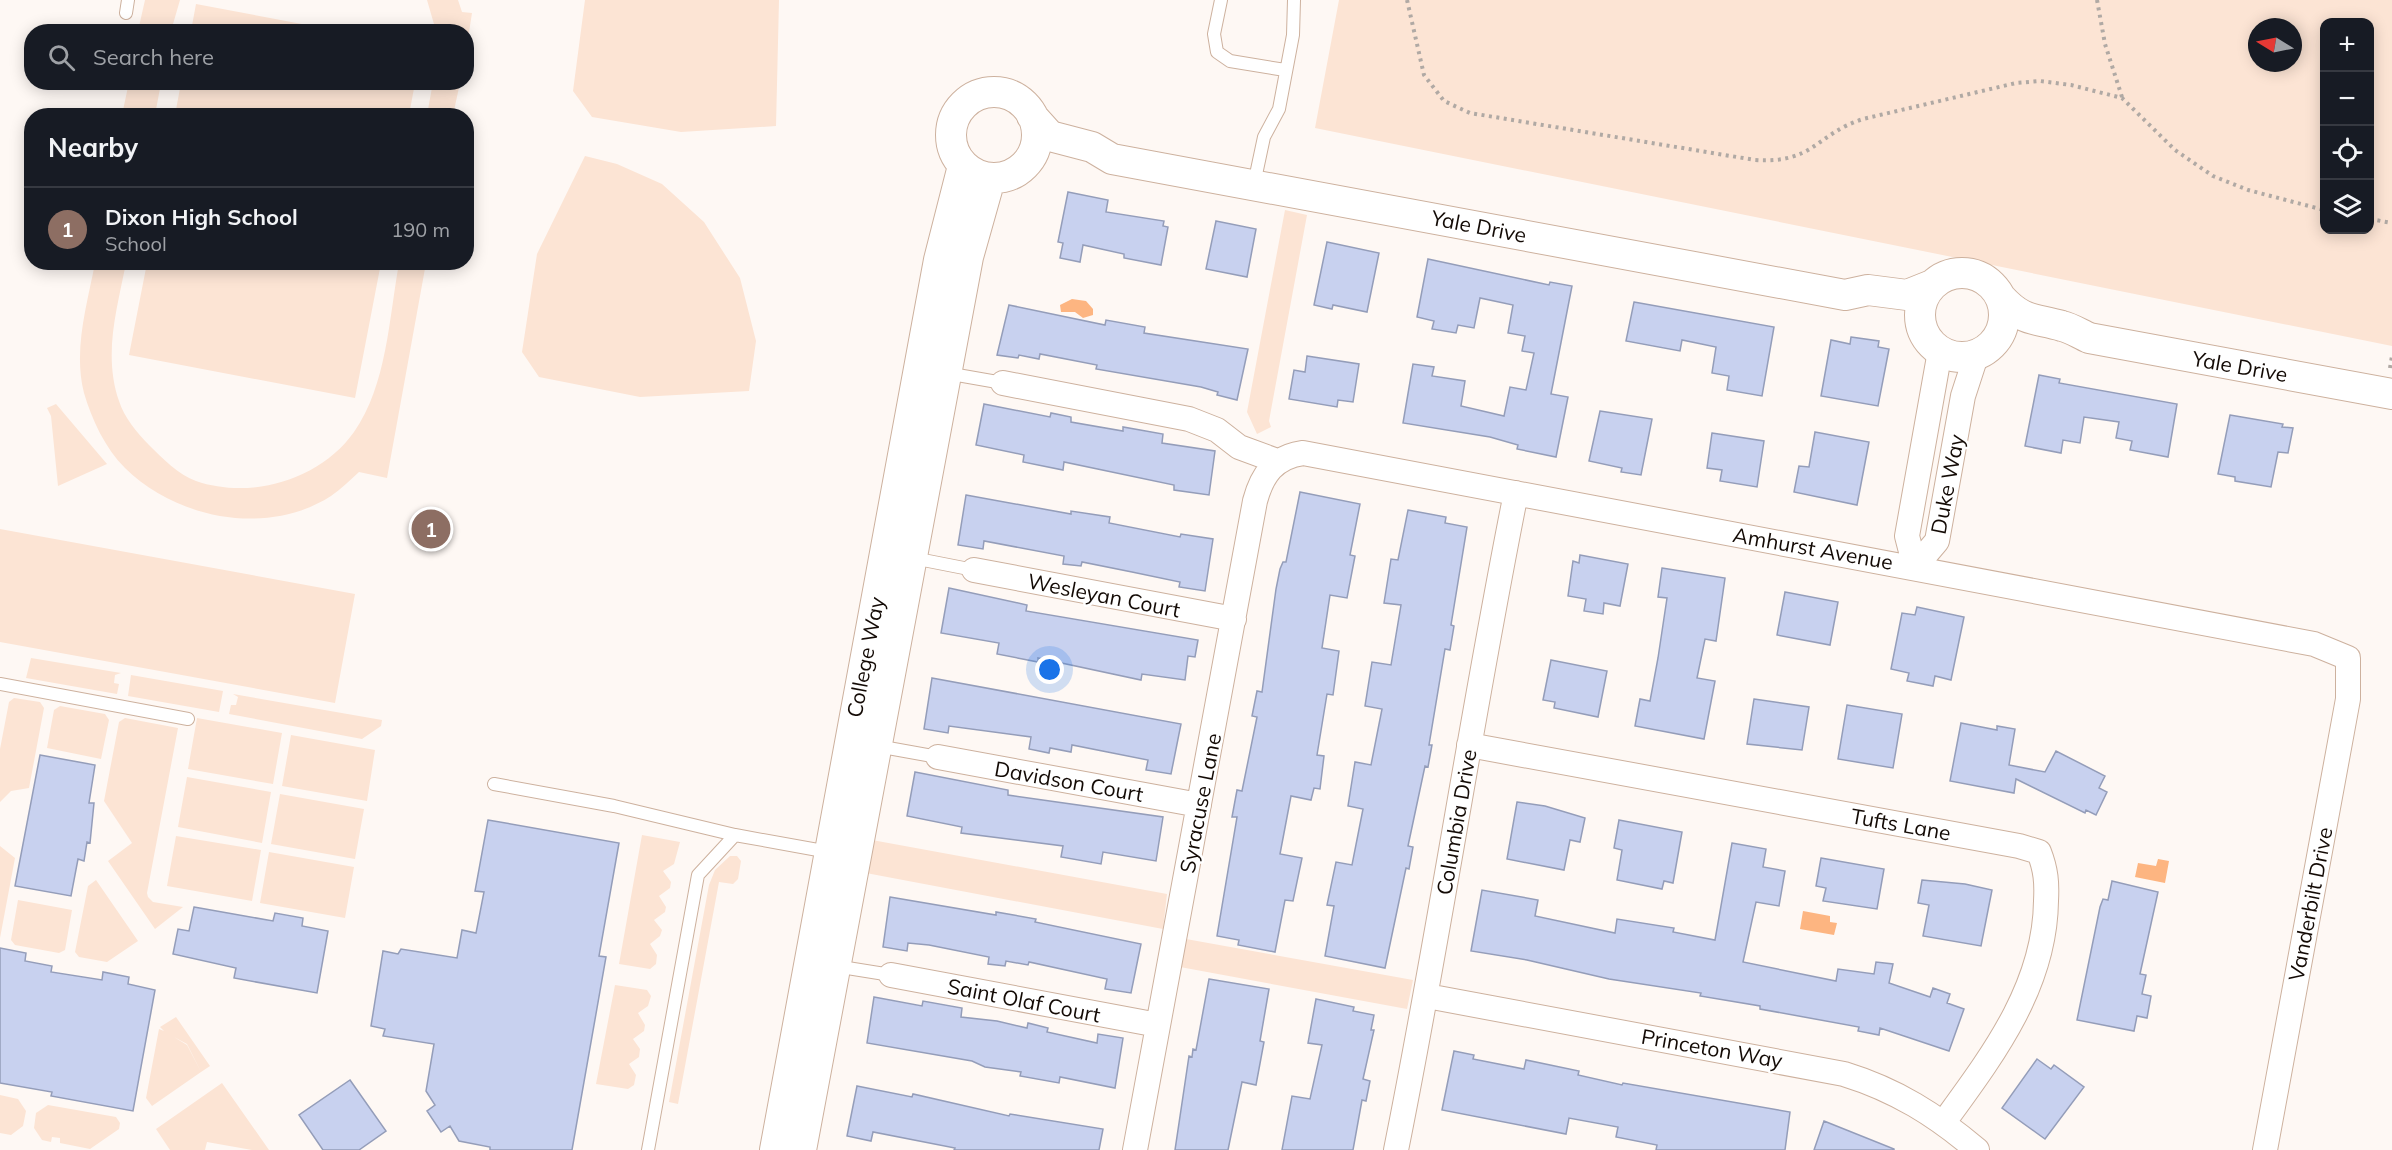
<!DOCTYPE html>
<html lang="en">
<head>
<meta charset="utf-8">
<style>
	body { margin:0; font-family:Mulish,sans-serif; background:#242831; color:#f1f3f6 }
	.controls { position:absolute; right:18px; top:18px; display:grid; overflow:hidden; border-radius:12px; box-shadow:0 3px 15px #0003 }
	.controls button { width:54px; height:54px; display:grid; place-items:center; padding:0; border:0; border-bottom:2px solid #363941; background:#171b24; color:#f1f3f6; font:30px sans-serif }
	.compass { position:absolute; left:2248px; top:18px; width:54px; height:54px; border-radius:50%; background:#171b24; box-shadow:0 3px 15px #0003; rotate:280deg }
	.you { position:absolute; left:1050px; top:670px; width:21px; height:21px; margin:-15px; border:4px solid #fff; border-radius:50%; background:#1a73e8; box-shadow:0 0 0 9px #1a73e833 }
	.badge { display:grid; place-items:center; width:39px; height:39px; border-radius:50%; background:#b45309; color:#fff; font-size:20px; font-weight:700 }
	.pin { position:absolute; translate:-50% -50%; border:3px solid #fff; box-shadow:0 2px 6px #0006 }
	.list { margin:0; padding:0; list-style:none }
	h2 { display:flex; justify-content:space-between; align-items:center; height:78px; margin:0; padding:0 24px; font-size:26px }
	h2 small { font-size:20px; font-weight:400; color:#9ea1a6 }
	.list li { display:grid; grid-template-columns:39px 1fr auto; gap:18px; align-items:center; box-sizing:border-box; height:84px; padding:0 24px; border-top:2px solid #363941 }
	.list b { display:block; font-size:22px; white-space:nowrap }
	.list p { margin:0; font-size:20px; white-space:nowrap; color:#9ea1a6 }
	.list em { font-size:20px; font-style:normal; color:#9ea1a6 }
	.icon { flex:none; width:33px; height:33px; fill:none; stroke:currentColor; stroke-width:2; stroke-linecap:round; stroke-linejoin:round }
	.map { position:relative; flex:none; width:2392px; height:1150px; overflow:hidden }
	.search { position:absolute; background:#171b24; box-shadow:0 3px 15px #0003; left:24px; top:24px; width:450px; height:66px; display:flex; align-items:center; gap:15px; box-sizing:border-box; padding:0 21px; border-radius:24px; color:#9ea1a6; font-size:22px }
	.panel { position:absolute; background:#171b24; box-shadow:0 3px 15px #0003; left:24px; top:108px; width:450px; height:162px; border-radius:24px }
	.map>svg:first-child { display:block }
	.green { fill:#fce4d4; fill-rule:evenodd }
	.water { fill:#fdb581 }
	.building { fill:#c8d1ef; stroke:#949db9; stroke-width:1.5 }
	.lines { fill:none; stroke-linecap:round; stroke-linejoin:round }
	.service-casing { stroke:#cdb19e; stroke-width:14 }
	.minor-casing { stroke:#cdb19e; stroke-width:26 }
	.tertiary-casing { stroke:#cdb19e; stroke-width:32 }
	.path { stroke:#b0a9a4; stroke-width:4; stroke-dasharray:3 4.5; stroke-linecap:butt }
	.service { stroke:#fff; stroke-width:12 }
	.minor { stroke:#fff; stroke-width:24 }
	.tertiary { stroke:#fff; stroke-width:30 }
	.labels { text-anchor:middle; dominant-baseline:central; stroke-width:5; stroke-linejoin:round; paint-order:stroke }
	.street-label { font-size:21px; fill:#130a05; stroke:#fff }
</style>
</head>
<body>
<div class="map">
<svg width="2392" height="1150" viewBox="0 0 2392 1150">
	<rect width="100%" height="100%" fill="#fef8f4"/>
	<path class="green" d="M145 0H180L171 31H138Z
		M427 0H458L462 12 472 13 467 45 466 32 436 31Z
		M585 0H779L776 126 681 132 592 117 573 91Z
		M1339 0H2392V346L1315 128ZM2324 22H2370V230H2324ZM2257 27H2293V63H2257Z
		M196 4 339 31H191Z
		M129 82 161 83 155 115H122Z
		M433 82 460 83 453 115H427Z
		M181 83V82L415 83 409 115H175Z
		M585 156 617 164 662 184 704 222 740 278 756 341 749 391 640 397 539 377 522 352 537 254Z
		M1285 210 1307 215 1269 421 1271 427 1257 434 1247 412Z
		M95 263H126C117 309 103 355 119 401 124 417 137 433 149 445 162 458 179 475 196 481 251 500 320 480 354 432 387 385 389 318 399 263H426L387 478 359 472C350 480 341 489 331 496 267 537 177 519 125 468 105 448 92 420 84 393 73 350 87 305 95 263Z
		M147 263H381L355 398 129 355Z
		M56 404 107 464 58 486 51 416 47 408Z
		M0 529 355 594 335 703 0 642Z
		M31 658 121 673 115 675 114 683 119 684 117 694 26 678Z
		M131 675 223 691 219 712 128 696Z
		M233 694 382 720 381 726 362 739 229 714 231 705H236L238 697Z
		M14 698 40 702 44 708 29 788 11 791 0 802V749L9 702Z
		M60 706 105 714 109 720 101 759 47 748 54 710Z
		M125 718 178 728 147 893 148 897 153 902 183 907 155 929 108 861 132 843 104 801 119 722Z
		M197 718 282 733 273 784 188 769Z
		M291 735 375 750 367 801 282 786Z
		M187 777 271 792 262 843 178 827Z
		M280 794 364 809 355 859 271 844Z
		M642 835 680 842 674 864 663 871 671 882 670 888 659 896 666 907 665 912 654 920 662 930 660 936 650 944 657 955 656 964 650 969 619 964Z
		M176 836 261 850 252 901 167 886Z
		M872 840 1167 894 1163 929 866 873Z
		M0 846 15 858 0 938Z
		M269 852 354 867 345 918 260 903Z
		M730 856H737L741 861 738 879 733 884 719 882 678 1104 669 1102 709 885 715 870Z
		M96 880 138 941 107 962 79 957 75 952 88 886Z
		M18 900 72 910 65 950 59 953 15 945 11 940Z
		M1186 939 1413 980 1407 1009 1180 967Z
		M615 985 647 990 651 996 648 1006 638 1013 645 1025 644 1031 633 1039 640 1049 639 1057 629 1064 636 1075 634 1085 628 1089 596 1084Z
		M176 1017 210 1066 201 1072 187 1044 174 1037 187 1045 201 1072 152 1106 146 1098 159 1029 164 1031 160 1027Z
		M222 1083 269 1150H252L207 1142 205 1150H170L156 1129Z
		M0 1095 18 1099 26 1111 23 1126 11 1135 0 1133Z
		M48 1105 116 1117 120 1123 119 1129 90 1149 60 1143V1138L52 1137 51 1142 42 1140 34 1128 36 1113Z"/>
	<path class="water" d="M1072 299 1086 301 1093 309V315L1083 318 1075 312H1061L1060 305Z
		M2158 859 2169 861 2165 883 2135 877 2138 863 2156 866Z
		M1803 911 1830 916V922L1837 923 1834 935 1800 929Z"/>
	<path class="building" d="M1068 192 1108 200 1106 212 1164 221 1163 226 1168 227 1161 265 1124 258V254L1083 245 1080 262 1060 258 1063 243 1058 242Z
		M1216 221 1256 229 1247 277 1206 269Z
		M1327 242 1379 253 1367 312 1333 305 1332 309 1314 305Z
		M1428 259 1549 285 1550 282 1572 286 1551 394 1568 397 1556 457 1517 449 1518 445 1490 437 1403 423 1413 364 1434 367 1432 376 1465 381 1461 406 1504 416 1510 387 1526 390 1534 353 1522 351 1525 336 1508 333 1513 305 1480 298 1474 328 1458 325 1456 333 1432 329 1434 321 1417 317Z
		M1634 302 1774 327 1762 396 1727 390 1729 376 1712 373 1716 347 1682 340 1680 351 1626 341Z
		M1009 305 1105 325 1106 320 1145 327 1144 333 1248 349 1237 400 1217 395 1218 392 1201 387 1096 369 1097 365 1040 354 1039 359 1019 355 1018 358 997 355Z
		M1851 337 1879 341 1878 347 1889 349 1878 406 1821 396 1831 340 1850 344Z
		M1307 356 1359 364 1353 402 1338 400 1337 407 1289 399 1294 370 1305 372Z
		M2039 375 2060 379 2059 383 2177 404 2168 457 2130 450 2132 441 2116 438 2119 422 2084 417 2080 443 2063 440 2061 453 2025 446Z
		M984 404 1050 417 1051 413 1071 417V422L1123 431V427L1163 434 1162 443 1215 451 1209 495 1174 490V485L1064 462 1063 470 1023 462 1024 455 976 445Z
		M1600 411 1652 419 1641 475 1621 472 1622 468 1589 461Z
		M2230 415 2283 424 2282 427 2293 428 2288 453 2278 452 2271 487 2235 481V477L2218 474Z
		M1815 432 1869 442 1857 505 1794 492 1799 466 1809 467Z
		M1712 433 1764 441 1757 487 1720 481 1722 470 1707 468Z
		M1300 492 1360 504 1350 555 1355 556 1347 598 1330 595 1322 648 1339 651 1333 695 1327 694 1317 755 1324 756 1320 789 1314 788 1311 800 1291 796 1280 854 1302 858 1293 901 1285 900 1275 952 1238 945 1239 940 1217 936 1237 817H1232L1237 790 1242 791 1257 717 1252 716 1257 691 1262 692 1276 589 1280 569 1283 562H1286Z
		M966 495 1071 514V511L1110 517 1109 523 1180 537 1181 534 1213 539 1205 591 1179 587 1180 582 1132 572 1082 562 1081 566 1063 564 1064 556 984 541 983 549 958 545Z
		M1408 510 1446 517 1445 523 1467 527 1451 625 1454 626 1450 650 1445 649 1429 745H1432L1428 767 1425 766 1408 846 1413 847 1409 869 1406 868 1385 968 1325 956 1334 906 1327 905 1336 862 1352 865 1363 809 1348 806 1355 762 1371 765 1382 709 1365 706 1372 662 1391 665 1401 605 1384 603 1391 559 1398 560Z
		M1580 555 1628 564 1620 606 1604 603 1603 614 1584 611 1586 599 1568 596 1573 561 1579 563Z
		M1662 568 1725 578 1716 641 1705 639 1697 678 1715 681 1704 739 1635 726 1640 699 1650 701 1658 658 1667 598 1658 597Z
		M949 588 1027 605 1026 611 1198 640 1195 657 1188 656 1185 680 1142 674 1141 680 1038 658V662L997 654 999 643 941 633Z
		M1785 592 1838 602 1830 645 1777 635Z
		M1917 607 1964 617 1951 680 1935 676 1933 686 1907 681 1909 673 1891 669 1902 613 1915 615Z
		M1551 660 1607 671 1598 717 1554 708 1555 702 1543 700Z
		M932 678 1181 724 1171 774 1146 770 1148 760 1072 745 1071 752 1050 748 1049 753 1029 749 1031 737 949 726 948 733 924 729Z
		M1754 699 1809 707 1802 750 1747 744Z
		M1847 705 1902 714 1893 768 1838 759Z
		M1961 723 1997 730V726L2015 729 2009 765 2045 772 2056 751 2105 776 2099 788 2107 792 2096 815 2086 810 2085 813 2016 779 2014 793 1950 781Z
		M40 755 95 765 89 803H94L90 843 87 842 84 861 78 859 71 896 15 886Z
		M915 772 1008 790V795L1163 817 1156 861 1103 852 1101 864 1061 857 1063 846 961 833 962 827 907 816Z
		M1517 802 1545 806 1585 818 1580 842 1570 840 1564 870 1507 859Z
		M488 820 619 843 599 956 606 957 572 1150H490V1147L459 1141 450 1126 441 1132 427 1111 435 1105 426 1091 434 1044 383 1036 385 1029 371 1026 383 951 398 954 401 949 457 958 462 930 476 933 484 892 475 891Z
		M1619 820 1682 832 1673 883 1664 881 1662 889 1617 880 1622 850 1614 848Z
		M1732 843 1766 849 1763 867 1785 871 1779 906 1756 902 1743 962 1836 981 1838 969 1874 974 1876 962 1893 964 1889 983 1930 997 1933 988 1950 994 1947 1003 1964 1009 1949 1051 1880 1028 1879 1035 1858 1031 1859 1027 1760 1009V1006L1700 996 1701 993 1609 979 1527 960 1471 951 1482 890 1538 900 1535 916 1615 933 1617 919 1674 928 1673 932 1715 940Z
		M1821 858 1884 869 1877 909 1823 901 1826 888 1816 886Z
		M1922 880 1965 884 1992 890 1981 946 1923 936 1929 905 1918 903Z
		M2112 881 2158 892 2140 974 2146 975 2142 994 2151 996 2147 1018 2137 1016 2134 1031 2077 1020 2100 907 2103 899 2108 900Z
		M890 897 996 915V912L1036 919 1035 922 1141 944 1131 993 1105 989 1107 979 1029 962 1028 965 1006 961 1005 966 988 964 989 957 929 945 908 943 907 951 883 947Z
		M194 907 273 921 275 913 303 918 302 926 328 931 317 993 234 978 236 968 173 954 178 929 189 931Z
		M0 948 26 953 25 961 52 966 51 972 102 980 103 972 129 977 128 984 155 990 133 1111 51 1096 52 1092 0 1083Z
		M1209 979 1269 989 1260 1041 1264 1042 1256 1085 1242 1082 1228 1150H1175L1189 1056 1192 1057 1193 1049 1196 1050Z
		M874 997 922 1006 923 1001 962 1008 961 1017 997 1021 1027 1028 1028 1023 1048 1028 1047 1032 1097 1043 1098 1034 1123 1038 1115 1088 1060 1077 1059 1083 1020 1076 1021 1072 985 1067 972 1061 867 1043Z
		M1316 999 1354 1007 1353 1011 1374 1015 1371 1030H1374L1363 1079 1370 1081 1366 1101 1362 1100 1353 1150H1282L1292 1096 1310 1099 1322 1045 1308 1043Z
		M1454 1051 1474 1055 1473 1059 1524 1069 1526 1060 1579 1071 1578 1075 1622 1085 1623 1083 1790 1112 1785 1150H1656L1657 1145 1616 1137 1618 1127 1569 1118 1566 1134 1442 1110Z
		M2037 1059 2051 1069 2054 1065 2084 1087 2045 1139 2002 1108Z
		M350 1080 386 1131 359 1150H323L299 1115Z
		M857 1086 912 1097 913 1094 1009 1116 1010 1114 1103 1129 1099 1150H954L955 1148 873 1132 871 1141 847 1136Z
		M1824 1121 1894 1149V1150H1814Z"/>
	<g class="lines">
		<g class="service-casing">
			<path id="service" d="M1221 0 1214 34 1217 52 1230 61 1285 70
				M126 13 128 0
				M1254 184 1264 137 1279 109 1293 35 1294 0
				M946 373 1003 383
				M913 558 974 570
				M0 684 188 719
				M877 746 938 757
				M494 784 614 806 735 835
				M835 966 891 975
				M648 1150 698 875 735 835 829 852"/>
		</g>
		<g class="minor-casing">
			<path id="minor" d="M1003 383 1189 419 1217 430 1239 447 1277 461
				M1915 567 1937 541 1963 396 1976 356
				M1915 567 1907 536 1940 351
				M974 570 1234 619
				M1469 745 2019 846 2039 852C2046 870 2047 883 2046 901 2045 987 1992 1056 1944 1122
				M938 757 1199 805
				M891 975 1158 1025
				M1427 996 1844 1074C1896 1090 1936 1115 1977 1150
				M1135 1150 1255 501C1262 475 1274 457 1303 453L2314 644 2348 658V699L2265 1150
				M1396 1150C1440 932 1472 712 1516 493"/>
		</g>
		<g class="tertiary-casing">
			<path id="tertiary" d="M951 135a43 43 0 1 1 86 0a43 43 0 1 1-86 0Z
				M1032 116 1050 136 1092 147 1112 159 1845 295 1868 290 1907 295 1932 285
				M1920 315a42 42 0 1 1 84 0a42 42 0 1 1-84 0Z
				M2001 298C2023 322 2034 318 2062 326 2071 328 2080 334 2089 338L2392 394
				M775 1150 939 260 963 166
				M801 1150 968 257 990 179"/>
		</g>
		<path class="path" d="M1407 0 1424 75 1444 101 1470 113 1755 160C1814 164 1816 134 1863 119L2016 83 2040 81 2071 85 2122 98 2175 150 2213 176 2248 190 2324 210
			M2097 0 2105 44 2122 97
			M2370 219 2392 223
			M2390 368 2392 356"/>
		<use href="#service" class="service"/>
		<use href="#minor" class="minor"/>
		<use href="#tertiary" class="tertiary"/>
	</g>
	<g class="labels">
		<g class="street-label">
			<text transform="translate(1479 226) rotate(11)">Yale Drive</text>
			<text transform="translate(2240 366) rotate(10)">Yale Drive</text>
			<text transform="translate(1947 484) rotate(-79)">Duke Way</text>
			<text transform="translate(1813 548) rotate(10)">Amhurst Avenue</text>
			<text transform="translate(1104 595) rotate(11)">Wesleyan Court</text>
			<text transform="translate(865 657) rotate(-79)">College Way</text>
			<text transform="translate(1069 781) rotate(10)">Davidson Court</text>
			<text transform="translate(1200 803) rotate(-79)">Syracuse Lane</text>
			<text transform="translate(1456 822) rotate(-80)">Columbia Drive</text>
			<text transform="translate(1901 824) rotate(10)">Tufts Lane</text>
			<text transform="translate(2310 904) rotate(-79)">Vanderbilt Drive</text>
			<text transform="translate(1024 1000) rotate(11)">Saint Olaf Court</text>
			<text transform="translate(1712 1048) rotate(10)">Princeton Way</text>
		</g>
	</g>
</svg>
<div class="controls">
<button>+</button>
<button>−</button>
<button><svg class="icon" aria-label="locate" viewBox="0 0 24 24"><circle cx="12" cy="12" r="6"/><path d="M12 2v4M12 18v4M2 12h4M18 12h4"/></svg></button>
<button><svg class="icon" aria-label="layers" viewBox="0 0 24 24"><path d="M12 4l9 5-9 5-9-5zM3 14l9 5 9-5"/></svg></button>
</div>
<svg class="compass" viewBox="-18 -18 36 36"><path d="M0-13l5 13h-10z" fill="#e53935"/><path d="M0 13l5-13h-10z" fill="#9ea1a6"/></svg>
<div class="you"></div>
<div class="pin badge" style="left:431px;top:529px;background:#8d6e63">1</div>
<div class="search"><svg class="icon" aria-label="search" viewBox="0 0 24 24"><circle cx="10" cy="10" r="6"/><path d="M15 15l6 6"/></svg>Search here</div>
<section class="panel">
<h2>Nearby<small></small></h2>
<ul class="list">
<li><span class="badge" style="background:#8d6e63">1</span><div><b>Dixon High School</b><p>School</p></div><em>190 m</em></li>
</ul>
</section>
</div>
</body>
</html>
